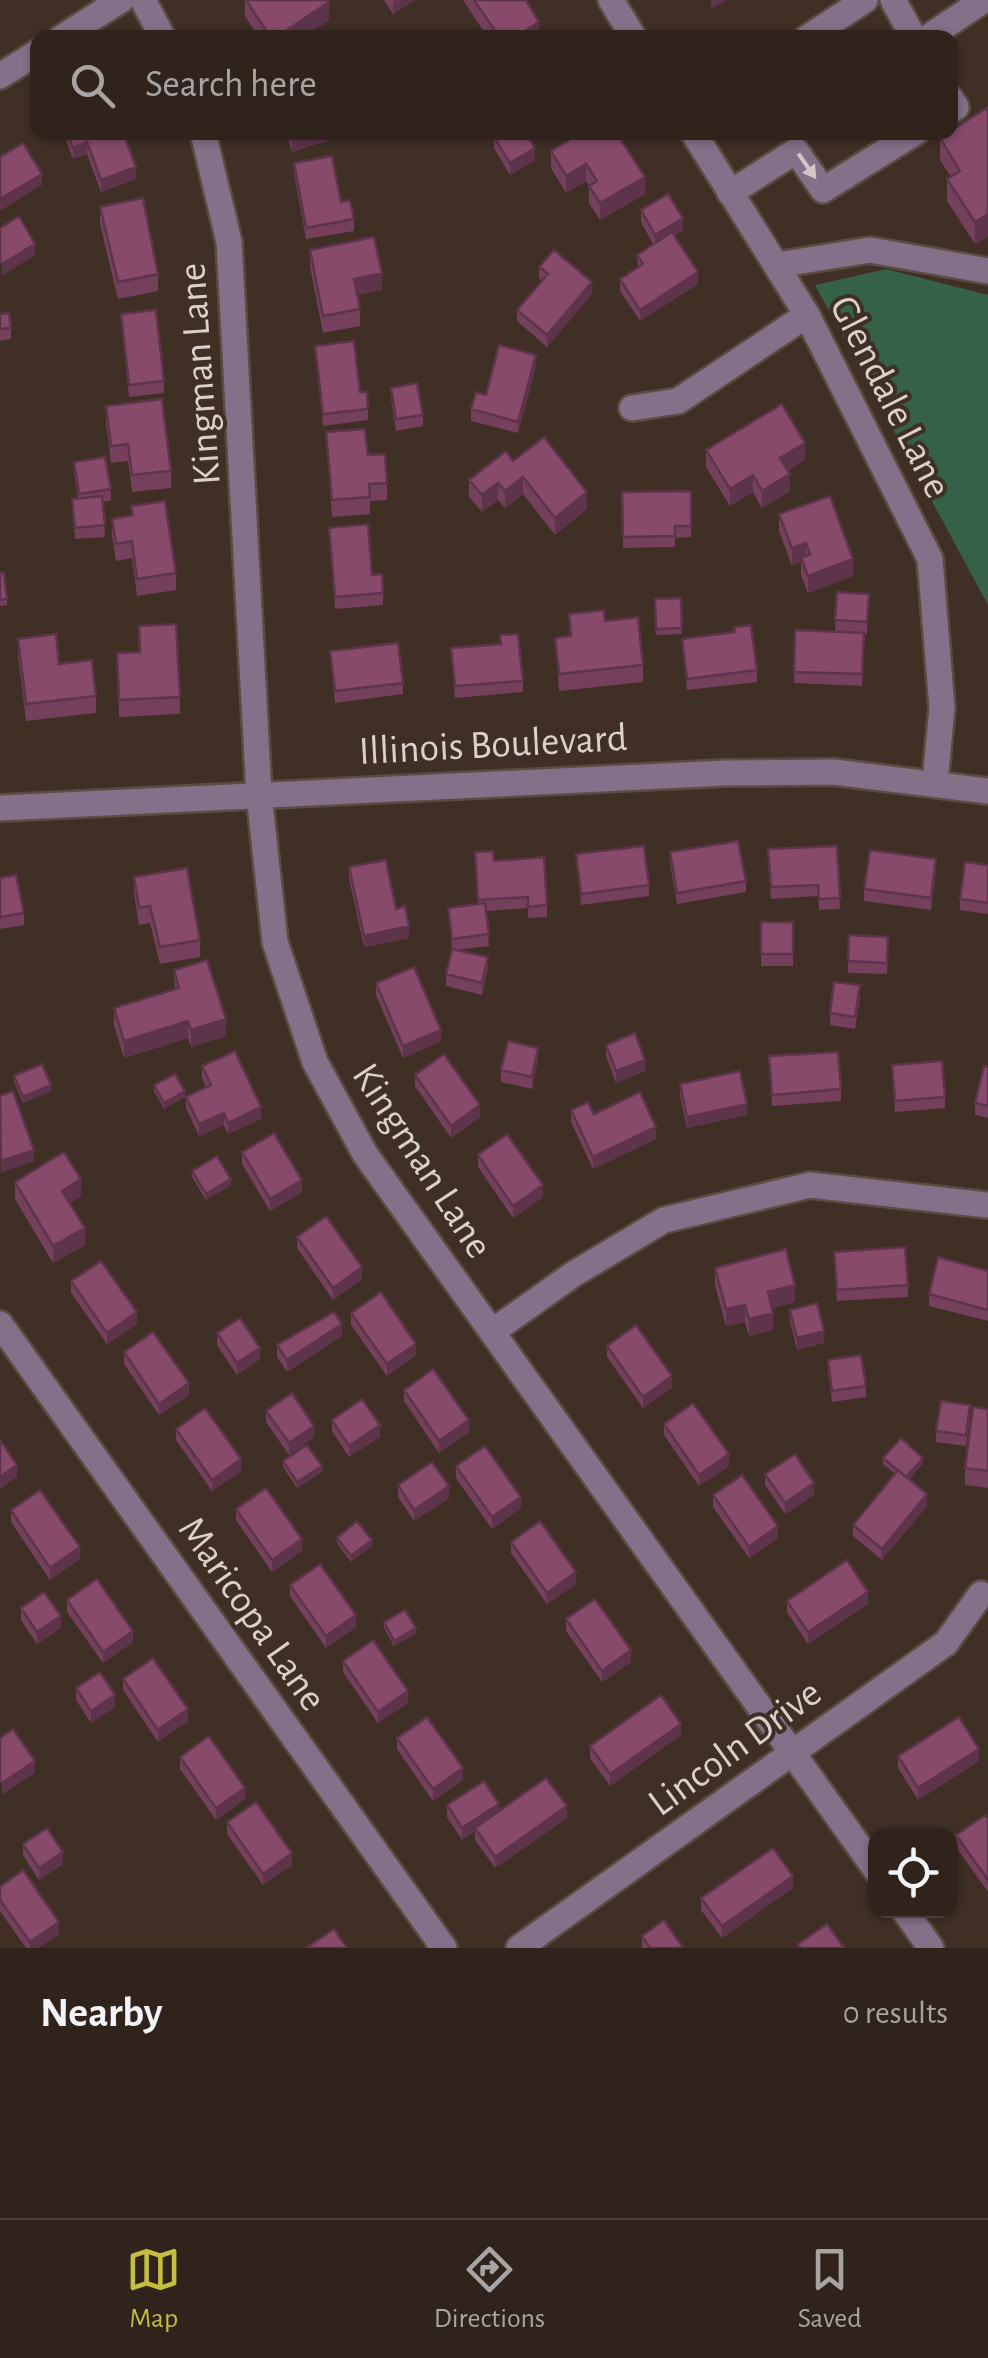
<!DOCTYPE html>
<html lang="en">
<head>
<meta charset="utf-8">
<style>
	body { margin:0; font-family:"Alegreya Sans",sans-serif; background:#3b2f29; color:#f1f3f6 }
	.controls { position:absolute; right:30px; bottom:30px; display:grid; overflow:hidden; border-radius:20px; box-shadow:0 2px 8px #0004 }
	.controls button { width:90px; height:90px; display:grid; place-items:center; padding:0; border:0; border-bottom:2px solid #4a403b; background:#2f231c; color:#f1f3f6; font:50px sans-serif }
	.list { margin:0; padding:0; list-style:none }
	h2 { display:flex; justify-content:space-between; align-items:center; height:130px; margin:0; padding:0 40px; font-size:42px }
	h2 small { font-size:32px; font-weight:400; color:#a7a4a3 }
	.icon { flex:none; width:55px; height:55px; fill:none; stroke:currentColor; stroke-width:2; stroke-linecap:round; stroke-linejoin:round }
	.map { position:relative; flex:none; width:988px; height:1948px; overflow:hidden }
	.search { position:absolute; background:#2f231c; box-shadow:0 2px 8px #0004; left:30px; right:30px; top:30px; height:110px; display:flex; align-items:center; gap:25px; box-sizing:border-box; padding:0 35px; border-radius:20px; color:#a7a4a3; font-size:38px }
	.sheet { height:270px; background:#2f231c }
	nav { display:flex; justify-content:space-around; align-items:center; box-sizing:border-box; height:140px; border-top:2px solid #4a403b; background:#2f231c; font-size:28px; color:#a7a4a3 }
	nav a { display:grid; justify-items:center; gap:5px }
	nav .on { color:#c4bd3e }
	.map>svg:first-child { display:block }
	.green { fill:#346148 }
	.lines { fill:none; stroke-linecap:round; stroke-linejoin:round }
	.minor-casing { stroke:#5b4c43; stroke-width:30 }
	.minor { stroke:#847189; stroke-width:25 }
	.wall { fill:#74405c }
	.shaded-wall { fill:#5e344b }
	.building { fill:#874a6b; stroke:#5e344b; stroke-width:2.5 }
	.oneway { fill:#d2c7c4 }
	.labels { text-anchor:middle; dominant-baseline:central; stroke-width:8; stroke-linejoin:round; paint-order:stroke }
	.street-label { font-size:40px; fill:#dbd1cb; stroke:#3f2f25 }
</style>
</head>
<body>
<div class="map">
<svg width="988" height="1948" viewBox="0 0 988 1948">
	<rect width="100%" height="100%" fill="#3f2f25"/>
	<path class="green" d="M886 269 988 295V605L815 285Z"/>
	<g class="lines">
		<g class="minor-casing">
			<path id="minor" d="M143 0 163 38
				M611 0 634 38
				M893 0 914 38
				M61 38 121 0
				M807 38 865 0
				M927 38 984 0
				M0 76 38 52
				M950 98 956 107 950 111
				M203 132 229 242 259 794 275 942 315 1062 365 1154 876 1870
				M693 132 807 315 930 559 942 708 935 782
				M730 193 796 151 823 190 916 132
				M777 265 870 250 988 271
				M632 408 678 401 807 315
				M0 808 725 773 834 772 988 791
				M0 1324 444 1948
				M492 1332 572 1275 664 1220 810 1185 988 1205
				M904 1910 931 1948
				M519 1948 946 1643 981 1594"/>
		</g>
		<use href="#minor" class="minor"/>
	</g>
	<path class="wall" d="M245 0 329 20 301 38H259L245 16Z
		M384 0H415L393 14Z
		M463 0H526L539 38H488Z
		M988 107V236L975 244 947 201V179L951 177 940 160V138Z
		M63 132H123L136 179 101 192 87 154 73 159Z
		M286 132H340V136L292 152Z
		M582 132 645 194 600 220 589 203V186L586 181 566 193 551 168V151Z
		M494 137 535 160 510 175 494 148Z
		M294 163 341 202 354 219V231L306 239 294 174Z
		M100 207 158 274V291L118 299 100 224Z
		M641 210 683 230 675 235 698 284 640 321 620 291V279L638 268 637 255 653 244 641 222Z
		M310 250 382 290 357 295 360 309V326L323 333 310 267Z
		M539 267 592 294 547 347 517 321V310L542 281 539 278Z
		M0 314 11 328V339L0 341Z
		M121 314 164 381V393L129 397Z
		M315 346 360 392 368 409V420L323 426Z
		M536 366 518 433 471 421V409L486 395Z
		M391 388 423 415V426L396 431 391 399Z
		M106 406 171 471V488L132 492 128 461 111 463 106 423Z
		M326 432 368 455 387 483V500L370 501V514L332 517Z
		M706 450 805 460 788 470 790 491 762 508 753 492 730 506 706 467Z
		M513 461 587 509 555 535 523 494 505 508 498 500 482 512 469 497V480Z
		M74 462 111 489V500L103 502 105 537 75 539 72 499 78 498 74 473Z
		M691 491V537L675 538V547L623 548 622 492Z
		M131 506 176 573V590L137 596 132 558 116 561 112 536V519L131 515Z
		M779 514 853 576 808 593 801 575V562L792 566 779 531Z
		M329 528 372 575 383 593V605L335 609Z
		M0 573 7 599V605L0 606Z
		M837 592 869 594 867 634H864L862 686 794 683 795 630 835 632Z
		M681 598 682 634 656 635 655 599Z
		M569 614 605 621 643 665V682L559 691 555 638 569 636Z
		M139 626 180 697V714L119 717 117 653 139 652Z
		M734 633 757 670V682L687 690 682 639Z
		M18 639 96 696V713L26 721 18 656Z
		M451 648 523 681V692L455 698Z
		M330 651 403 683V694L335 703Z
		M837 846 840 909 819 910 818 896 771 899 768 861Z
		M475 852 494 861 547 905V917L528 918V908L486 911 489 946 456 950 488 969 482 995 446 986V974L452 949 448 908 478 904Z
		M670 852 746 881V892L677 904 670 864Z
		M576 854 649 885V896L581 905Z
		M988 865V914L960 910V899Z
		M349 867 409 938 364 947 349 879Z
		M936 870 931 910 864 901V889Z
		M134 877 200 940V957L160 964 150 923 139 925 134 894Z
		M0 878 24 913V925L0 929Z
		M761 922H793V966H761Z
		M849 935 888 937 887 974 848 973Z
		M174 970 226 1036 191 1047 188 1038 124 1058 114 1025V1008L175 989Z
		M376 983 441 1041 403 1058 376 995Z
		M860 997 855 1029 830 1025V1013Z
		M606 1045 645 1071 616 1083 606 1056Z
		M769 1056 841 1089V1101L772 1106Z
		M538 1060 532 1089 501 1082V1070Z
		M892 1065 945 1097V1108L895 1112Z
		M202 1066 261 1119 228 1134 224 1125 199 1136 186 1108V1097L206 1087 202 1078Z
		M988 1067V1118L975 1115V1103Z
		M415 1075 480 1117 451 1138 415 1086Z
		M14 1076 51 1091 23 1103 14 1082Z
		M680 1084 747 1115 687 1128 680 1096Z
		M154 1085 185 1097 164 1109 154 1091Z
		M571 1110 594 1114 656 1139 593 1169 571 1122Z
		M242 1152 302 1192 270 1211 242 1164Z
		M478 1155 543 1197 513 1218 478 1167Z
		M192 1171 231 1185 206 1200 192 1177Z
		M15 1182 81 1196 70 1203 85 1245 53 1263 15 1199Z
		M297 1237 362 1279 333 1300 297 1248Z
		M834 1252 908 1285V1297L837 1301Z
		M715 1268 795 1302 772 1308 773 1330 749 1336 745 1322 726 1326 715 1285Z
		M988 1271V1321L929 1306V1294Z
		M71 1281 137 1324 107 1344 71 1293Z
		M790 1310 824 1343 797 1350 790 1321Z
		M351 1313 416 1355 387 1376 351 1325Z
		M217 1333 260 1359 237 1375 217 1345Z
		M342 1336 287 1372 277 1357V1345Z
		M607 1346 672 1388 643 1408 607 1357Z
		M124 1352 189 1395 159 1415 124 1364Z
		M828 1360 866 1386V1397L832 1402 828 1372Z
		M404 1390 469 1432 439 1453 404 1401Z
		M988 1409V1488L965 1485V1468Z
		M266 1411 314 1437 289 1455 266 1422Z
		M970 1417 966 1446 936 1442V1431Z
		M332 1420 380 1437 349 1457 332 1431Z
		M664 1424 729 1466 699 1486 664 1435Z
		M176 1429 241 1471 212 1491 176 1440Z
		M883 1458 923 1464 909 1479 927 1506 882 1560 853 1536V1525L895 1474 883 1464Z
		M283 1461 322 1472 297 1488 283 1467Z
		M456 1466 521 1508 492 1529 456 1478Z
		M765 1474 814 1495 785 1514 765 1485Z
		M398 1485 449 1498 414 1521 398 1497Z
		M713 1495 778 1538 749 1558 713 1507Z
		M236 1509 302 1551 272 1572 236 1520Z
		M11 1510 80 1559 50 1580 11 1522Z
		M337 1538 372 1546 351 1562 337 1543Z
		M511 1542 576 1584 547 1604 511 1553Z
		M290 1585 356 1627 326 1648 290 1596Z
		M67 1600 133 1642 103 1663 67 1612Z
		M787 1601 868 1604 808 1644 787 1612Z
		M21 1608 61 1628 37 1644 21 1620Z
		M566 1619 631 1662 602 1682 566 1631Z
		M384 1622 416 1634 394 1646 384 1628Z
		M343 1661 408 1703 378 1723 343 1672Z
		M123 1679 188 1721 158 1742 123 1690Z
		M76 1688 115 1707 91 1723 76 1700Z
		M681 1735 610 1786 590 1758V1746Z
		M397 1738 463 1780 433 1801 397 1749Z
		M898 1756 979 1761 918 1800 898 1768Z
		M180 1757 245 1799 216 1820 180 1769Z
		M447 1805 499 1811 567 1818 495 1868 475 1840V1831L462 1840 447 1817Z
		M988 1819V1892L956 1847V1835Z
		M227 1822 292 1865 263 1885 227 1834Z
		M23 1844 63 1864 39 1880 23 1855Z
		M0 1887 59 1934 38 1948H26L0 1911Z
		M793 1888 722 1938 701 1910V1898Z
		M642 1936 682 1948H642Z"/>
	<path class="shaded-wall" d="M397 0H415L393 14V2Z
		M711 0H726L711 9Z
		M329 2V20L301 38H275Z
		M539 22V38H514Z
		M314 132H340V136L292 152V140Z
		M555 132H565L555 139Z
		M87 142V154L73 159V148Z
		M535 148V160L510 175V163Z
		M586 164V181L566 193V176Z
		M136 167V179L101 192V180Z
		M42 174V185L0 211V199Z
		M645 177V194L600 220V203Z
		M988 214V236L975 244V222Z
		M683 218V230L655 247V235Z
		M35 244V255L2 276V264Z
		M698 272V284L640 321V310Z
		M382 273V290L354 296V279Z
		M592 282V294L547 347V335Z
		M536 355V366L518 433V422Z
		M805 443V460L780 475V458Z
		M790 474V491L762 508V491Z
		M753 475V492L730 506V489Z
		M523 477V494L505 508V491Z
		M498 483V500L482 512V495Z
		M587 492V509L555 535V518Z
		M806 543V560L801 558V562L792 566V548Z
		M853 559V576L808 593V576Z
		M936 859V870L931 910V898Z
		M409 926V938L364 947V936Z
		M488 957V969L482 995V983Z
		M226 1019V1036L191 1047V1030Z
		M188 1021V1038L124 1058V1041Z
		M441 1030V1041L403 1058V1046Z
		M538 1048V1060L532 1089V1077Z
		M645 1060V1071L616 1083V1071Z
		M51 1085V1091L23 1103V1097Z
		M185 1091V1097L164 1109V1103Z
		M747 1104V1115L687 1128V1117Z
		M480 1105V1117L451 1138V1126Z
		M261 1107V1119L228 1134V1123Z
		M224 1113V1125L199 1136V1124Z
		M656 1127V1139L593 1169V1157Z
		M34 1150V1161L1 1173V1161Z
		M81 1179V1196L62 1208V1191Z
		M231 1179V1185L206 1200V1194Z
		M302 1180V1192L270 1211V1199Z
		M543 1185V1197L513 1218V1206Z
		M85 1228V1245L53 1263V1246Z
		M362 1267V1279L333 1300V1288Z
		M795 1285V1302L768 1309V1292Z
		M745 1305V1322L726 1326V1309Z
		M137 1312V1324L107 1344V1333Z
		M773 1313V1330L749 1336V1319Z
		M342 1324V1336L287 1372V1360Z
		M824 1331V1343L797 1350V1338Z
		M416 1344V1355L387 1376V1364Z
		M260 1348V1359L237 1375V1363Z
		M672 1376V1388L643 1408V1397Z
		M189 1383V1395L159 1415V1404Z
		M469 1420V1432L439 1453V1441Z
		M380 1425V1437L349 1457V1446Z
		M314 1426V1437L289 1455V1443Z
		M729 1454V1466L699 1486V1475Z
		M923 1458V1464L906 1483V1477Z
		M241 1459V1471L212 1491V1480Z
		M17 1465V1477L0 1489V1477Z
		M322 1466V1472L297 1488V1482Z
		M814 1483V1495L785 1514V1503Z
		M449 1486V1498L414 1521V1510Z
		M927 1494V1506L882 1560V1549Z
		M521 1497V1508L492 1529V1517Z
		M778 1526V1538L749 1558V1547Z
		M302 1539V1551L272 1572V1560Z
		M372 1540V1546L351 1562V1556Z
		M80 1547V1559L50 1580V1568Z
		M576 1572V1584L547 1604V1593Z
		M868 1592V1604L808 1644V1632Z
		M356 1615V1627L326 1648V1636Z
		M61 1616V1628L37 1644V1632Z
		M416 1628V1634L394 1646V1641Z
		M133 1631V1642L103 1663V1652Z
		M631 1650V1662L602 1682V1671Z
		M408 1691V1703L378 1723V1712Z
		M115 1695V1707L91 1723V1711Z
		M188 1709V1721L158 1742V1730Z
		M681 1724V1735L610 1786V1774Z
		M979 1749V1761L918 1800V1788Z
		M35 1761V1773L2 1795V1783Z
		M463 1768V1780L433 1801V1789Z
		M245 1788V1799L216 1820V1808Z
		M499 1804V1816L475 1828V1831L462 1840V1828Z
		M567 1806V1818L495 1868V1857Z
		M63 1852V1864L39 1880V1868Z
		M292 1853V1865L263 1885V1874Z
		M793 1876V1888L722 1938V1926Z
		M59 1922V1934L38 1948H30V1942Z"/>
	<path class="building" d="M246 0H327L329 2 275 38H271Z
		M474 0H526L539 22 514 38H500Z
		M988 107V214L975 222 947 179 960 171 940 138Z
		M67 132H123L136 167 101 180 87 142 73 148Z
		M290 132H314L292 140Z
		M501 132H525L535 148 510 163 494 137Z
		M582 132H616L645 177 600 203 589 186 597 181 586 164 566 176 551 151Z
		M23 143 42 174 0 199V157Z
		M332 156 341 202 350 200 354 219 306 228 294 163Z
		M668 194 683 218 655 235 641 210Z
		M143 198 158 274 118 282 100 207Z
		M19 216 35 244 2 264 0 261V228Z
		M672 232 698 272 640 310 620 279 643 264 637 255Z
		M374 237 382 273 354 279 360 309 323 316 310 250Z
		M554 250 592 282 547 335 517 310 548 274 539 267Z
		M156 310 164 381 129 385 121 314Z
		M9 313 11 328 0 329V314Z
		M354 341 360 392H367L368 409 323 414 315 346Z
		M499 345 536 355 518 422 471 409 476 392 486 395Z
		M417 383 423 415 396 419 391 388Z
		M162 399 171 471 132 475 128 444 111 446 106 406Z
		M782 404 805 443 780 458 790 474 762 491 753 475 730 489 706 450Z
		M365 429 368 455 385 454 387 483 369 484 370 497 332 500 326 432Z
		M544 437 587 492 555 518 523 477 505 491 498 483 482 495 469 480 506 451 513 461Z
		M105 457 111 489 79 494 74 462Z
		M691 491V526H675V536L623 537 622 492Z
		M102 496 105 525 75 528 72 499Z
		M830 496 853 559 808 576 801 558 810 554 806 543 792 548 779 514Z
		M165 501 176 573 137 579 132 541 116 544 112 519 133 515 131 506Z
		M368 524 372 575 382 574 383 593 335 597 329 528Z
		M0 573H4L7 599 0 600Z
		M837 592 869 594 867 622 835 620Z
		M681 598 682 628 656 629 655 599Z
		M604 610 605 621 638 617 643 665 559 674 555 638 571 636 569 614Z
		M176 624 180 697 119 700 117 653 140 652 139 626Z
		M751 625 757 670 687 679 682 639 735 632 734 627Z
		M795 630 864 633 862 674 794 672Z
		M56 634 59 664 92 660 96 696 26 704 18 639Z
		M518 634 523 681 455 686 451 648 501 644 500 635Z
		M398 643 403 683 335 691 330 651Z
		M738 841 746 881 677 893 670 852Z
		M644 846 649 885 581 894 576 854Z
		M837 846 840 898 819 899 818 885 771 887 768 849Z
		M870 850 936 859 931 898 864 889Z
		M493 851 494 861 544 857 547 905 528 907V897L478 900 475 852Z
		M386 860 396 909 405 906 409 926 364 936 349 867Z
		M965 862 988 865V903L960 899Z
		M187 868 200 940 160 947 150 906 139 908 134 877Z
		M16 875 24 913 0 917V878Z
		M485 903 489 934 452 939 448 908Z
		M761 922H793V954H761Z
		M849 935 888 937 887 963 848 961Z
		M452 949 488 957 482 983 446 974Z
		M207 960 226 1019 191 1030 188 1021 124 1041 114 1008 179 988 174 970Z
		M414 967 441 1030 403 1046 376 983Z
		M834 982 860 985 855 1017 830 1013Z
		M635 1033 645 1060 616 1071 606 1045Z
		M508 1041 538 1048 532 1077 501 1070Z
		M235 1051 261 1107 228 1123 224 1113 199 1124 186 1097 211 1085 202 1066Z
		M838 1052 841 1089 772 1095 769 1056Z
		M444 1054 480 1105 451 1126 415 1075Z
		M942 1061 945 1097 895 1101 892 1065Z
		M42 1064 51 1085 23 1097 14 1076Z
		M984 1066 988 1067V1106L975 1103Z
		M740 1071 747 1104 687 1117 680 1084Z
		M175 1074 185 1091 164 1103 154 1085Z
		M13 1091 34 1150 1 1161 0 1096Z
		M640 1092 656 1127 593 1157 571 1110 588 1102 594 1114Z
		M274 1133 302 1180 270 1199 242 1152Z
		M507 1134 543 1185 513 1206 478 1155Z
		M64 1152 81 1179 62 1191 85 1228 53 1246 15 1182Z
		M217 1156 231 1179 206 1194 192 1171Z
		M326 1216 362 1267 333 1288 297 1237Z
		M905 1247 908 1285 837 1290 834 1252Z
		M786 1249 795 1285 768 1292 773 1313 749 1319 745 1305 726 1309 715 1268Z
		M938 1257 988 1271V1310L929 1294Z
		M101 1261 137 1312 107 1333 71 1281Z
		M381 1292 416 1344 387 1364 351 1313Z
		M817 1303 824 1331 797 1338 790 1310Z
		M334 1312 342 1324 287 1360 277 1345Z
		M240 1318 260 1348 237 1363 217 1333Z
		M636 1325 672 1376 643 1397 607 1346Z
		M153 1332 189 1383 159 1404 124 1352Z
		M861 1355 866 1386 832 1391 828 1360Z
		M433 1369 469 1420 439 1441 404 1390Z
		M292 1393 314 1426 289 1443 266 1411Z
		M362 1399 380 1425 349 1446 332 1420Z
		M941 1401 970 1405 966 1435 936 1431Z
		M693 1403 729 1454 699 1475 664 1424Z
		M973 1407 988 1409V1471L965 1468Z
		M205 1408 241 1459 212 1480 176 1429Z
		M901 1438 923 1458 906 1477 883 1458Z
		M0 1440 17 1465 0 1477Z
		M307 1445 322 1466 297 1482 283 1461Z
		M485 1446 521 1497 492 1517 456 1466Z
		M795 1454 814 1483 785 1503 765 1474Z
		M432 1462 449 1486 414 1510 398 1485Z
		M898 1470 927 1494 882 1549 853 1525Z
		M742 1475 778 1526 749 1547 713 1495Z
		M266 1488 302 1539 272 1560 236 1509Z
		M40 1490 80 1547 50 1568 11 1510Z
		M357 1521 372 1540 351 1556 337 1538Z
		M540 1521 576 1572 547 1593 511 1542Z
		M847 1560 868 1592 808 1632 787 1601Z
		M320 1564 356 1615 326 1636 290 1585Z
		M97 1579 133 1631 103 1652 67 1600Z
		M44 1592 61 1616 37 1632 21 1608Z
		M595 1599 631 1650 602 1671 566 1619Z
		M405 1610 416 1628 394 1641 384 1622Z
		M373 1640 408 1691 378 1712 343 1661Z
		M153 1658 188 1709 158 1730 123 1679Z
		M100 1672 115 1695 91 1711 76 1688Z
		M661 1695 681 1724 610 1774 590 1746Z
		M427 1717 463 1768 433 1789 397 1738Z
		M959 1717 979 1749 918 1788 898 1756Z
		M13 1729 35 1761 2 1783 0 1781V1738Z
		M209 1736 245 1788 216 1808 180 1757Z
		M546 1778 567 1806 495 1857 475 1828Z
		M484 1781 499 1804 462 1828 447 1805Z
		M256 1802 292 1853 263 1874 227 1822Z
		M985 1815 988 1819V1880L956 1835Z
		M47 1828 63 1852 39 1868 23 1844Z
		M773 1848 793 1876 722 1926 701 1898Z
		M23 1870 59 1922 30 1942 0 1900V1887Z
		M664 1920 682 1946 678 1948H650L642 1936Z
		M827 1924 844 1948H801L798 1944Z
		M334 1929 347 1948H306Z"/>
	<defs><path id="oneway-solid" d="M-6-.8H1V-3.2L6.5 0L1 3.2V.8H-6Z" transform="scale(2.5)"/></defs>
	<use class="oneway" href="#oneway-solid" transform="translate(807 166) rotate(55)"/>
	<g class="labels">
		<g class="street-label">
			<text transform="translate(200 374) rotate(-94)">Kingman Lane</text>
			<text transform="translate(890 397) rotate(63)">Glendale Lane</text>
			<text transform="translate(493 745) rotate(-3)">Illinois Boulevard</text>
			<text transform="translate(422 1161) rotate(57)">Kingman Lane</text>
			<text transform="translate(252 1614) rotate(55)">Maricopa Lane</text>
			<text transform="translate(735 1748) rotate(-36)">Lincoln Drive</text>
		</g>
	</g>
</svg>
<div class="controls">
<button><svg class="icon" aria-label="locate" viewBox="0 0 24 24"><circle cx="12" cy="12" r="6"/><path d="M12 2v4M12 18v4M2 12h4M18 12h4"/></svg></button>
</div>
<div class="search"><svg class="icon" aria-label="search" viewBox="0 0 24 24"><circle cx="10" cy="10" r="6"/><path d="M15 15l6 6"/></svg>Search here</div>
</div>
<section class="sheet">
<h2>Nearby<small>0 results</small></h2>
<ul class="list">
</ul>
</section>
<nav>
<a class="on"><svg class="icon" aria-label="map" viewBox="0 0 24 24"><path d="M3 6l6-2 6 2 6-2v14l-6 2-6-2-6 2zM9 4v14M15 6v14"/></svg>Map</a>
<a><svg class="icon" aria-label="directions" viewBox="0 0 24 24"><path d="M12 3l9 9-9 9-9-9zM9 14v-3h6M13 9l2 2-2 2"/></svg>Directions</a>
<a><svg class="icon" aria-label="saved" viewBox="0 0 24 24"><path d="M7 4h10v16l-5-4-5 4z"/></svg>Saved</a>
</nav>
</body>
</html>
